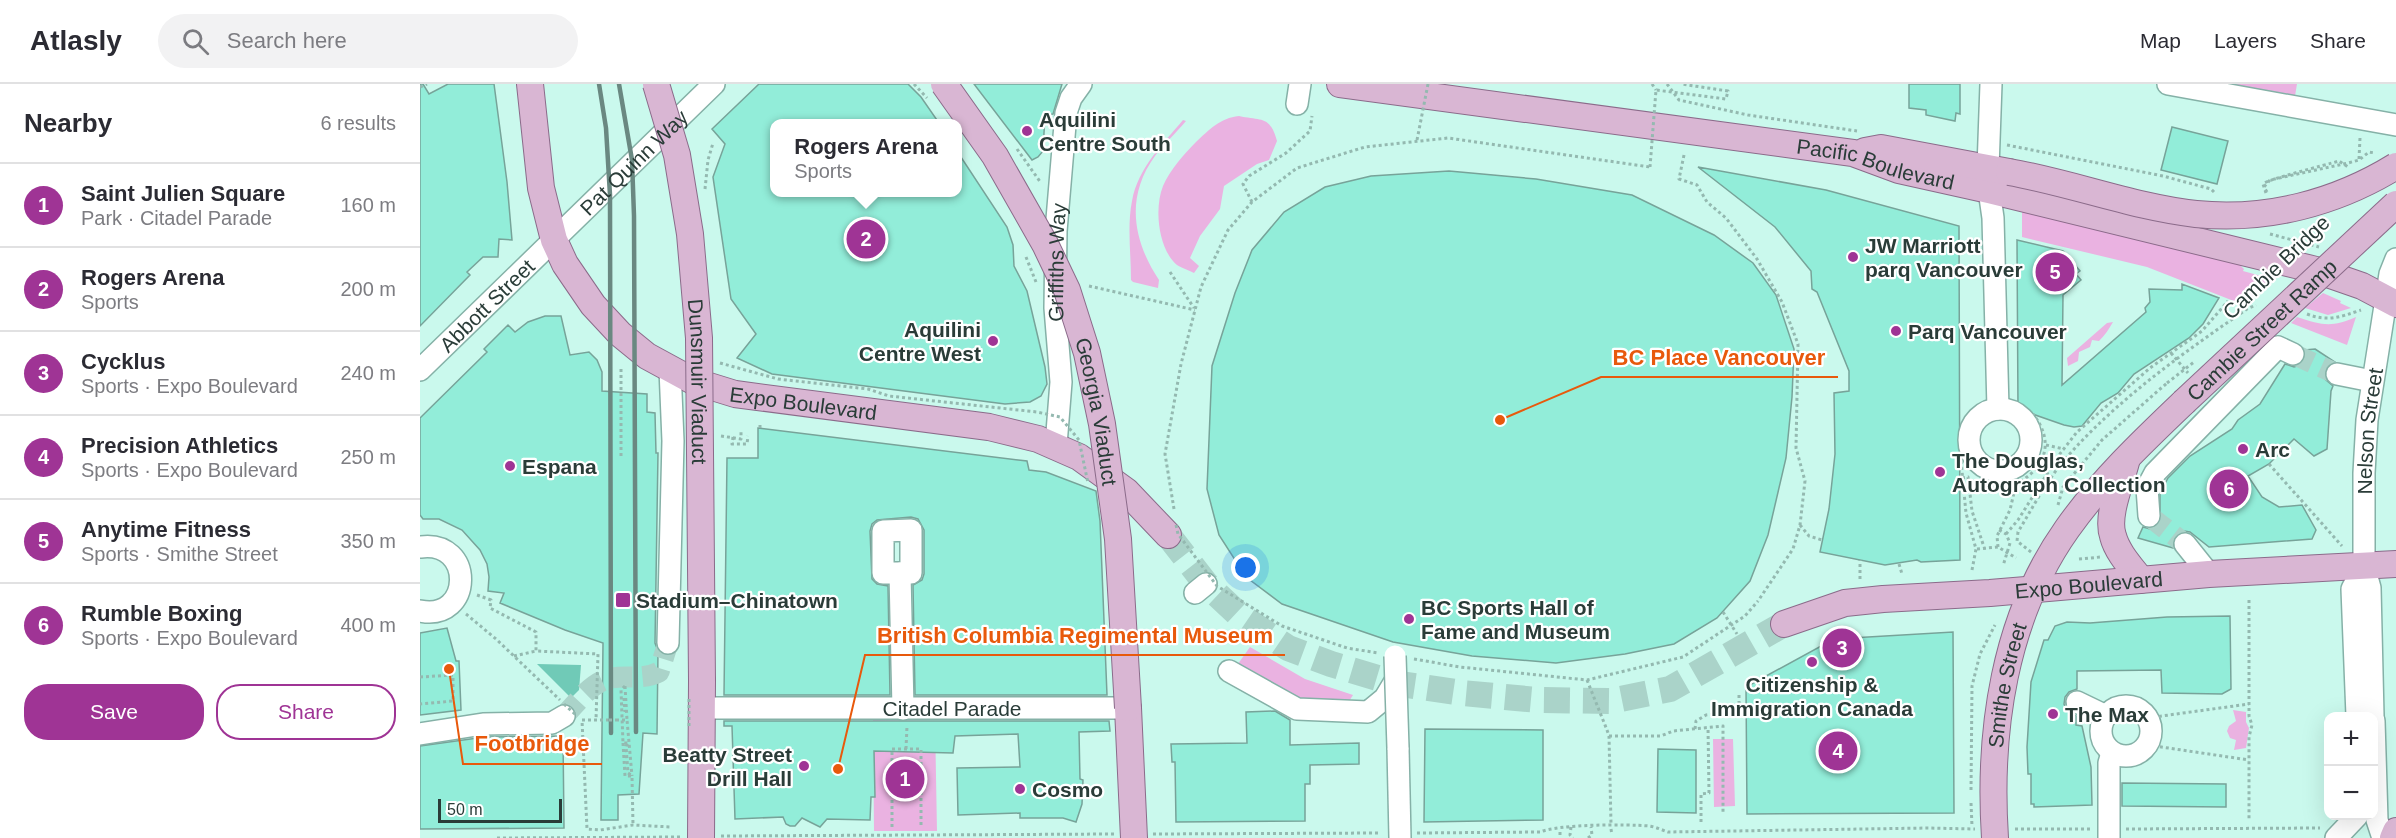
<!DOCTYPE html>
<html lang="en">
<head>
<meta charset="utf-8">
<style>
	body { margin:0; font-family:Arial,sans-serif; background:#f2f2f3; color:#2b2b33 }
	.controls { position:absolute; right:18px; bottom:18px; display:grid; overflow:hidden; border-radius:12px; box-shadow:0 6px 24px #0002 }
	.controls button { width:54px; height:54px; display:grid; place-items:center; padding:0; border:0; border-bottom:2px solid #e1e1e2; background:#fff; color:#2b2b33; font:30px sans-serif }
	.scale { position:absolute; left:18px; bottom:15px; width:124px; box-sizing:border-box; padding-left:6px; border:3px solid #2a3c38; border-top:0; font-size:16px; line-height:21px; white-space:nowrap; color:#2a3c38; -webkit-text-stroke:4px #fff; paint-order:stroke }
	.you { position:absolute; left:826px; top:484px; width:21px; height:21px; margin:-15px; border:4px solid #fff; border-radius:50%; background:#1a73e8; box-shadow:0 0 0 9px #1a73e833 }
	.badge { display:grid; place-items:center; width:39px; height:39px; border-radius:50%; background:#9f3495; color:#fff; font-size:20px; font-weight:700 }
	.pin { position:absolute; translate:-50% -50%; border:3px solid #fff; box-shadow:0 2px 6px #0006 }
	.popup { position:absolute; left:350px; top:35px; width:192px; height:78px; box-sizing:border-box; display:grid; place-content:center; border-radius:12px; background:#fff; filter:drop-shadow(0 2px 4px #0005); font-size:20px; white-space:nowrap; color:#7c7c81 }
	.popup b { font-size:22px; color:#2b2b33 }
	.popup::after { content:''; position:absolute; left:50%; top:100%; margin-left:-12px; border:12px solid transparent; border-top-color:#fff }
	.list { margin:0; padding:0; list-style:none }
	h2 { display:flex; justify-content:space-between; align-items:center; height:78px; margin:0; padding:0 24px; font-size:26px }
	h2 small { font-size:20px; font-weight:400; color:#7c7c81 }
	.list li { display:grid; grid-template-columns:39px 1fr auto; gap:18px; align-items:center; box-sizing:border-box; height:84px; padding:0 24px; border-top:2px solid #e1e1e2 }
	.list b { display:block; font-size:22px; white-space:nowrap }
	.list p { margin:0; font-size:20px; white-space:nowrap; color:#7c7c81 }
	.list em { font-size:20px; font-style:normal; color:#7c7c81 }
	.actions { display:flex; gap:12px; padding:18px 24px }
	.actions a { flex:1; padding:14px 0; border:2px solid #9f3495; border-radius:24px; text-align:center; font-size:21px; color:#9f3495 }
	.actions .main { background:#9f3495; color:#fff }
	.icon { flex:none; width:33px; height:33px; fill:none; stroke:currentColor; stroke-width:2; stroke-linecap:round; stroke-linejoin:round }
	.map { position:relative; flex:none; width:1976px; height:754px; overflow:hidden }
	header { display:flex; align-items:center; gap:36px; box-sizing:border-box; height:84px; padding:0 30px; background:#fff; border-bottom:2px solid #e1e1e2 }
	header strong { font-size:28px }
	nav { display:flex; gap:33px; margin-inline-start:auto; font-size:21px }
	.search { width:420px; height:54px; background:#f2f2f3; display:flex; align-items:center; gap:15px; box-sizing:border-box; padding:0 21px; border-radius:33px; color:#7c7c81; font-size:22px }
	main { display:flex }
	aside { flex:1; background:#fff }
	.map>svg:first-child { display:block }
	.green { fill:#eab2e1 }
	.water { fill:#70cab7 }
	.building { fill:#92edd9; stroke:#77a399; stroke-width:1.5 }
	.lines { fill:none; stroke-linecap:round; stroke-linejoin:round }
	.minor-tunnel { stroke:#aad3c9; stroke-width:21; stroke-dasharray:21 10; stroke-linecap:butt }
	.major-tunnel { stroke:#aad3c9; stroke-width:26; stroke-dasharray:26 13; stroke-linecap:butt }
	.minor-casing { stroke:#85b1a7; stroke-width:24 }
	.major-casing { stroke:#8b6b8a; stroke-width:28 }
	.path { stroke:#94b9b0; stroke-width:3; stroke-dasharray:3 3; stroke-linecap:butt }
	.minor { stroke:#fff; stroke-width:21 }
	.major { stroke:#d9b6d3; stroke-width:26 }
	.rail { stroke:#6a8881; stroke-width:4.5 }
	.minor-bridge-casing { stroke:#85b1a7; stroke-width:24; stroke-linecap:butt }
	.major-bridge-casing { stroke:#8b6b8a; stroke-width:28; stroke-linecap:butt }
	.path-bridge { stroke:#94b9b0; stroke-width:3; stroke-dasharray:3 3; stroke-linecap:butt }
	.minor-bridge { stroke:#fff; stroke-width:21 }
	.major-bridge { stroke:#d9b6d3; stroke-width:26 }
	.poi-dot { fill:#9f3495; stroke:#fff; stroke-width:2 }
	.labels { text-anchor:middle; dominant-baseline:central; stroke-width:4.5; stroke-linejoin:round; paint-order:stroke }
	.poi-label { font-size:21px; font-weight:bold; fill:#2a3c38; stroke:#fff; text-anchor:start }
	.street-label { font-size:21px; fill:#2a3c38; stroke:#fff }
	.leader { fill:none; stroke:#e8590c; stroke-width:2 }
	.callout-dot { fill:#e8590c; stroke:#fff; stroke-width:2 }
	.callout-label { font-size:22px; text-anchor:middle; font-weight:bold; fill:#e8590c; stroke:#fff; stroke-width:4.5; stroke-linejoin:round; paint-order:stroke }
</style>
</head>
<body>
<header>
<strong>Atlasly</strong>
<div class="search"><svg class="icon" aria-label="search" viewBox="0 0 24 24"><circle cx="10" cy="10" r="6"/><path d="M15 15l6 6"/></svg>Search here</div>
<nav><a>Map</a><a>Layers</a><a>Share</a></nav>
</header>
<main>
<aside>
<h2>Nearby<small>6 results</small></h2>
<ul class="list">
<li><span class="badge">1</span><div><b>Saint Julien Square</b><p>Park · Citadel Parade</p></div><em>160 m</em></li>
<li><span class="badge">2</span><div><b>Rogers Arena</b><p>Sports</p></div><em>200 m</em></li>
<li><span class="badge">3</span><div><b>Cycklus</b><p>Sports · Expo Boulevard</p></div><em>240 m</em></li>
<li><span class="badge">4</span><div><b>Precision Athletics</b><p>Sports · Expo Boulevard</p></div><em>250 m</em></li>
<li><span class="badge">5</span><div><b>Anytime Fitness</b><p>Sports · Smithe Street</p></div><em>350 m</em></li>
<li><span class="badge">6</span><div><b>Rumble Boxing</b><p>Sports · Expo Boulevard</p></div><em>400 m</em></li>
</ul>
<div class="actions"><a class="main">Save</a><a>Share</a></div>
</aside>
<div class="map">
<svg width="1976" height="754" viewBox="0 0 1976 754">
	<rect width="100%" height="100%" fill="#caf9ed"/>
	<path class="green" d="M1806 0H1877L1875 12Z
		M819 32C841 37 850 31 857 57L849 76 837 80 804 102 800 125 780 152 770 174 779 182 774 189C769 186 761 184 757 181 738 165 734 124 743 102 750 86 764 70 776 58 789 46 800 34 819 32Z
		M763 36 766 37C756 49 744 60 735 72 705 113 713 157 739 196L738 204 713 198 711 196C711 170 707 142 712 117 718 84 742 61 763 36Z
		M1602 125 1815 176 1824 185 1823 187 1852 195 1824 221 1727 183 1602 153Z
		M1903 209 1921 217 1920 219 1931 224 1908 231 1885 224Z
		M1877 233C1902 241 1911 244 1936 233L1927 261 1871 239Z
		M1693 238C1689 245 1685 251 1679 257L1672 256 1670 263 1659 268 1658 277 1648 282 1647 274 1687 239Z
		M830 563 885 595 933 611 926 622 840 614 825 608 808 594Z
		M1813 626 1826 628V638L1829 644 1826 664 1814 666 1816 656 1810 654 1807 647 1809 642 1816 637Z
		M453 636 515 637 517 747H454Z
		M1293 655H1313L1315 722 1294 723Z"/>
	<path class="water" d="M117 580 161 581 159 606 151 614Z"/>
	<path class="building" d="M0 0H3L9 10 28 0H74L87 98 92 156 79 155 78 173H63L47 188 50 191 0 242Z
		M339 0H488L501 13 519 39H354V108H537V67L587 143 593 161 594 182 607 207 625 283 627 300 621 312 610 318 585 320 352 290 317 274 336 250 311 215 293 93 305 60 292 45Z
		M554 0H642L633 30 625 31 623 67 618 73 612 76Z
		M1489 0H1540V30L1536 29 1535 37 1506 31V26L1489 24Z
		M1752 43 1808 57 1797 100 1741 86Z
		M1278 83 1406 106 1539 142 1540 476 1501 478 1497 476 1465 481 1400 468 1409 425 1415 370 1414 309 1429 307V287L1397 208 1392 205 1391 187 1355 143Z
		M1029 87 1116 95 1212 111 1294 151 1333 179 1356 211 1374 265 1372 313 1366 374 1348 451 1330 497 1297 534 1254 560 1205 570 1136 579 1052 572 973 558 862 520 826 493 799 451 787 405 792 282 815 209 832 166 864 128 905 103 951 92Z
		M1597 156 1643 167 1660 187 1656 190 1661 196 1643 211 1642 301 1726 228 1725 224 1730 218 1729 205 1762 206V200L1799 214 1783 240 1769 254 1714 290 1698 309 1681 319 1662 342 1654 343 1644 341 1598 325Z
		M125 232H141L150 271 169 268 177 276 182 288V307L227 310V328L235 329 236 369H238L235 559 238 567 237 650 223 649 219 710 198 711V736H181L183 559 145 546 80 519 84 509 68 507 69 493 67 480 60 466 42 446 19 435H3L0 431V334L67 268 64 265 88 241 95 248 108 238Z
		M1895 265 1915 278 1908 281 1904 288 1905 295 1913 302 1911 307 1907 365 1894 372 1874 355 1849 380 1828 392 1842 413 1859 423 1882 421 1896 446 1892 455 1789 463 1770 448 1764 447 1758 450 1753 455V464L1718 454 1723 443 1730 445 1740 438V409L1748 394 1770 372 1812 345 1818 336 1840 320 1865 280 1874 283 1880 281 1885 275V266Z
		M338 344 607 377 609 386 626 388 676 407 680 437 687 611H495L493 501 502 496 504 490V446L498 435 491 433 457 436 452 440 450 447 452 495 457 500 468 502 470 611H304L307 374H338Z
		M1810 532 1811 605 1802 610 1742 609 1741 586 1657 587V605L1649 608 1645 613 1644 620 1647 626 1656 632V641L1662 642 1671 683 1672 721 1614 723V720H1611V690H1608L1607 663 1611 598 1624 556H1628L1635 542 1647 538 1670 539 1747 533Z
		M27 544 36 577H39L41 626 0 631V549Z
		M1533 548 1534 729 1327 730 1326 603 1414 555Z
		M855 627 870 636V661L939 659V680L890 681V700H885V737L756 738 755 678H752L751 660 827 659 826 628Z
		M304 637H689L690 647 659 648 660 695 663 696 662 720 656 738 643 734H600V729L538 731 537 684 600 683 598 650 535 652 533 669 454 667 455 713H451L450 736 407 735 400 743 382 734 375 742H370L366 740 363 733 315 735 312 642H304Z
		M1005 645 1123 646V736L1004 738Z
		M143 652 144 744 0 745V662L65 653Z
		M1238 665 1276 666V729L1237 728Z
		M1702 699 1806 700V723L1702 722Z"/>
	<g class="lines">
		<path class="minor-tunnel" d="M1873 270 1917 290
			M1729 432 1765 460
			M144 632C156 620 170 600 187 595 204 590 222 597 239 588L248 559"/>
		<path class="major-tunnel" d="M748 451 786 500 818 530 868 564 911 580 974 599 1042 609 1118 616 1190 617 1250 605 1364 540"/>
		<g class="minor-casing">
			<g id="minor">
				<path d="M1748 0 1976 41"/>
				<path d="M877 20 880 0"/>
				<path d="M1568 84 1571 0"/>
				<path d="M1569 106 1573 134 1578 325"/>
				<path id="s1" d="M0 286 294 0"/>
				<path d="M1917 290 1952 297"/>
				<circle cx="1580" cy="356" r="31"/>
				<path id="s2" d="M636 361 641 298 635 224 636 147 646 29 651 14 661 0"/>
				<path d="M1729 432 1727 404 1735 389 1858 263 1873 270"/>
				<path d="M491 446V489H463V447Z"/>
				<path d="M1765 460 1789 490"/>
				<path d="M0 463C55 455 53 538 0 527"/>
				<path d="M480 489 483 625"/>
				<path d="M775 509 786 500"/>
				<path d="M248 559 253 357 250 285"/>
				<path d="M809 587 877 625 948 628 965 614 974 599"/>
				<path d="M1657 618 1686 632"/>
				<circle cx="1706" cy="647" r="25"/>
				<path id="s3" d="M283 624H708"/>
				<path d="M1937 632 1932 505 1944 482"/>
				<path id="s4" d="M1953 632 1950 504 1944 482V389L1947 336 1970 190 1976 175"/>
				<path d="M1954 637 1957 736 1963 754"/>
				<path d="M0 650 63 640 132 639 144 632"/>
				<path d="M978 664 980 754"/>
				<path d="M1689 754V679L1692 669"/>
				<path d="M1916 754 1937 732"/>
			</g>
		</g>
		<g class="major-casing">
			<g id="major">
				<path id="s5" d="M110 0 121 104 134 156 145 180 173 221 200 250 227 272 273 297 315 310 569 343 618 355 659 373 706 407 748 451"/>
				<path id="s6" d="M920 0 1433 69 1479 86 1569 106 1896 186 1942 202 1976 220"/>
				<path d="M1445 67 1461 64 1589 88"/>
				<path d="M1706 378C1701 398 1686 432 1693 452 1697 468 1711 483 1721 496"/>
				<path id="s7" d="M1364 540 1425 519 1463 515 1570 509 1789 490 1976 480"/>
				<path d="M708 624 714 754"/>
				<path d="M281 754 282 597"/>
				<path id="s8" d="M1575 754C1568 647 1584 534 1647 445 1681 397 1722 358 1764 318"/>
				<path d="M1973 754 1976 747"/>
			</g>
		</g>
		<path class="path" d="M494 0 507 14
			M1232 0 1236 6
			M1247 0 1259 16 1328 31 1437 47
			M0 3 7 0
			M1587 61 1743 92 1791 105 1796 110
			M597 65 621 99
			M1264 71 1259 95 1277 101 1287 118 1306 134 1337 175 1362 218 1378 260 1376 364 1385 397 1380 441 1373 465 1338 517
			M1939 75 1940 54
			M285 105 288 76 293 59
			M1847 108 1844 103 1850 96 1928 79 1939 76 1949 68 1955 69
			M1846 109 1843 100C1848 95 1906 81 1919 77L1928 83
			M832 118 823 100 829 92 866 69 890 47 892 32
			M1850 150 1899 163
			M606 173 616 198
			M750 188 774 224
			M669 202 775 226
			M1887 230C1908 238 1920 233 1941 226
			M1751 269 1768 289
			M201 285V374
			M340 344V339
			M301 352 321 355V348
			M313 353 312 360H327L328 352
			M1626 361 1644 365
			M1541 377 1546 429 1556 465 1552 486
			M1849 380 1922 462
			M1542 394 1548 393 1552 427 1564 463
			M1638 421 1643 403 1682 356 1747 299
			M754 425 745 370 761 280 781 203 808 146 832 118 877 84 945 63 1028 54 1230 83
			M1380 441 1389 452 1402 456
			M1579 446 1586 450 1590 459 1583 482
			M1586 450 1598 436 1639 371 1657 348 1730 284 1782 247 1808 217
			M1578 463 1577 452 1590 426 1596 400C1626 384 1635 358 1613 330
			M1557 465 1578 463 1596 474
			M1611 468 1597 457 1598 448C1613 423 1627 396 1646 374 1698 315 1763 269 1827 225L1836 221
			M1659 475 1681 473
			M1479 480 1482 490
			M1440 495V476
			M57 511 71 516 70 524 116 548V567L178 570 176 636
			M1829 516V632L1832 641 1829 653V735
			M1303 528 1317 550
			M46 530 76 555 140 616
			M94 572 116 567
			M0 593 33 591V617L0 620
			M205 602 201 606 203 659H209
			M205 602 207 636
			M204 614 205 628
			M1727 634 1829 620
			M189 636H162L167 745 180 746 213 741 251 743
			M196 636H207L212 692
			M1275 645 1276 637 1286 631 1319 627V610
			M1187 646 1189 652 1191 740
			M1189 652H1241L1253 647 1303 642V730
			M203 659 205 692H212L213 741
			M208 660 206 662 208 689 211 691
			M1728 661 1829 676
			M486 665 487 642
			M1551 706 1552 602 1560 570 1575 541
			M1551 719 1552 742
			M1281 738V710L1289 709 1288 643
			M472 743V665H501V743
			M1151 743 1150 751 1153 754
			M1191 745 1192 751
			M1595 745H1672
			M1706 745 1900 744
			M997 749 1120 748C1139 740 1207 740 1229 742 1236 743 1242 746 1248 748L1508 744 1555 745
			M733 750 961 749
			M1140 751V745
			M301 752 694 750
			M77 754 262 753
			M1168 754 1172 751 1171 743"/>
		<use href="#minor" class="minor"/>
		<use href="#major" class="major"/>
		<path class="rail" d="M179 0 186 44 190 111 191 649
			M199 0 212 76 214 132 216 648"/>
		<g class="minor-bridge-casing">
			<path id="minor-bridge" d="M975 572 978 664"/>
		</g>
		<g class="major-bridge-casing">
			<g id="major-bridge">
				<path id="s9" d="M236 0 257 71 270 150 279 254 282 597"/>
				<path id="s10" d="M524 0 575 72 625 160 647 206 667 269 682 340 698 455 708 624"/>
				<path d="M1589 88C1652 99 1713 123 1776 130 1847 137 1916 119 1976 82"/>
				<path id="s11" d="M1764 318 1976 120"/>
			</g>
		</g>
		<path class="path-bridge" d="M997 56 1008 0
			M1230 83 1236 6 1306 15 1308 7 1261 0
			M300 279 358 295 448 305 469 312 617 328 640 333 659 356 668 399
			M1747 299 1774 278
			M756 441 758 450 797 502 862 542 927 564 958 569
			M994 575 1040 583 1167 596 1263 573 1325 532 1338 517
			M1167 596 1187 646
			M144 620 156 631
			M189 636H196
			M269 642V613"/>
		<use href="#minor-bridge" class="minor-bridge"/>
		<use href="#major-bridge" class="major-bridge"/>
	</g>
	<g class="poi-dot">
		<circle cx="607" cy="47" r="6"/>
		<circle cx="1433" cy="173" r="6"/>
		<circle cx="1476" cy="247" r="6"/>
		<circle cx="573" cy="257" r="6"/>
		<circle cx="1823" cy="365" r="6"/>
		<circle cx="90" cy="382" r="6"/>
		<circle cx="1520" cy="388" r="6"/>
		<rect x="195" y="508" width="16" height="16" rx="3"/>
		<circle cx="989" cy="535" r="6"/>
		<circle cx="1392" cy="578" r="6"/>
		<circle cx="1633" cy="630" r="6"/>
		<circle cx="384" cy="682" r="6"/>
		<circle cx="600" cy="705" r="6"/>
	</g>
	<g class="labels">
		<g class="poi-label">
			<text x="619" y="35">Aquilini<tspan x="619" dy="24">Centre South</tspan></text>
			<text x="1445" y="161">JW Marriott<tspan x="1445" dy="24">parq Vancouver</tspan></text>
			<text x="561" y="245" text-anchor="end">Aquilini<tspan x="561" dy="24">Centre West</tspan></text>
			<text x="1488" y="247">Parq Vancouver</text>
			<text x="1835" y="365">Arc</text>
			<text x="1532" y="376">The Douglas,<tspan x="1532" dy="24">Autograph Collection</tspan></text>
			<text x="102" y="382">Espana</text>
			<text x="216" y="516">Stadium–Chinatown</text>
			<text x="1001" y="523">BC Sports Hall of<tspan x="1001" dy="24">Fame and Museum</tspan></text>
			<text x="1392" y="600" text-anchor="middle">Citizenship &amp;<tspan x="1392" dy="24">Immigration Canada</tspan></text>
			<text x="1645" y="630">The Max</text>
			<text x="372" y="670" text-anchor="end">Beatty Street<tspan x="372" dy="24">Drill Hall</tspan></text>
			<text x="612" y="705">Cosmo</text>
		</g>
		<g class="street-label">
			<text stroke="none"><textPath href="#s1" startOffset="298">Pat Quinn Way</textPath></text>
			<text stroke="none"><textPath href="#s6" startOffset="542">Pacific Boulevard</textPath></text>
			<text stroke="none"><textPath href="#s2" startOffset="183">Griffiths Way</textPath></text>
			<text transform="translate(1856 183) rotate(-44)">Cambie Bridge</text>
			<text stroke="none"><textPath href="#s1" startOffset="93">Abbott Street</textPath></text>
			<text stroke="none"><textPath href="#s11" startOffset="106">Cambie Street Ramp</textPath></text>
			<text stroke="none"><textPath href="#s9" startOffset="302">Dunsmuir Viaduct</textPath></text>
			<text stroke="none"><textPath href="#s5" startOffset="474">Expo Boulevard</textPath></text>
			<text stroke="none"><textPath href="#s10" startOffset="366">Georgia Viaduct</textPath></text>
			<text stroke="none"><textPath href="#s4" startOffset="286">Nelson Street</textPath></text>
			<text stroke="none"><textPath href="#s7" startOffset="309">Expo Boulevard</textPath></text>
			<text stroke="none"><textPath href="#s8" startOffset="154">Smithe Street</textPath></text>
			<text stroke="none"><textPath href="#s3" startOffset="249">Citadel Parade</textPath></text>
		</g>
	</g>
	<path class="leader" d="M1080 336L1181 293H1418M418 685L445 571H865M29 585L43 680H182"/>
	<g class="callout-dot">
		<circle cx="1080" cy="336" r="6"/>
		<circle cx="418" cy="685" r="6"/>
		<circle cx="29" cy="585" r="6"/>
	</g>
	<g class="callout-label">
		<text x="1299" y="281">BC Place Vancouver</text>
		<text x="655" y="559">British Columbia Regimental Museum</text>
		<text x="112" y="667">Footbridge</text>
	</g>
</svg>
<div class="controls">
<button>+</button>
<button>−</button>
</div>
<div class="scale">50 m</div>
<div class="you"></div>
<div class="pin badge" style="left:485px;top:695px">1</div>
<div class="pin badge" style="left:446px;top:155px">2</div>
<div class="popup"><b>Rogers Arena</b>Sports</div>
<div class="pin badge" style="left:1422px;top:564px">3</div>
<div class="pin badge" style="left:1418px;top:667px">4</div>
<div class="pin badge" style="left:1635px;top:188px">5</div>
<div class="pin badge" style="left:1809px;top:405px">6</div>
</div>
</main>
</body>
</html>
